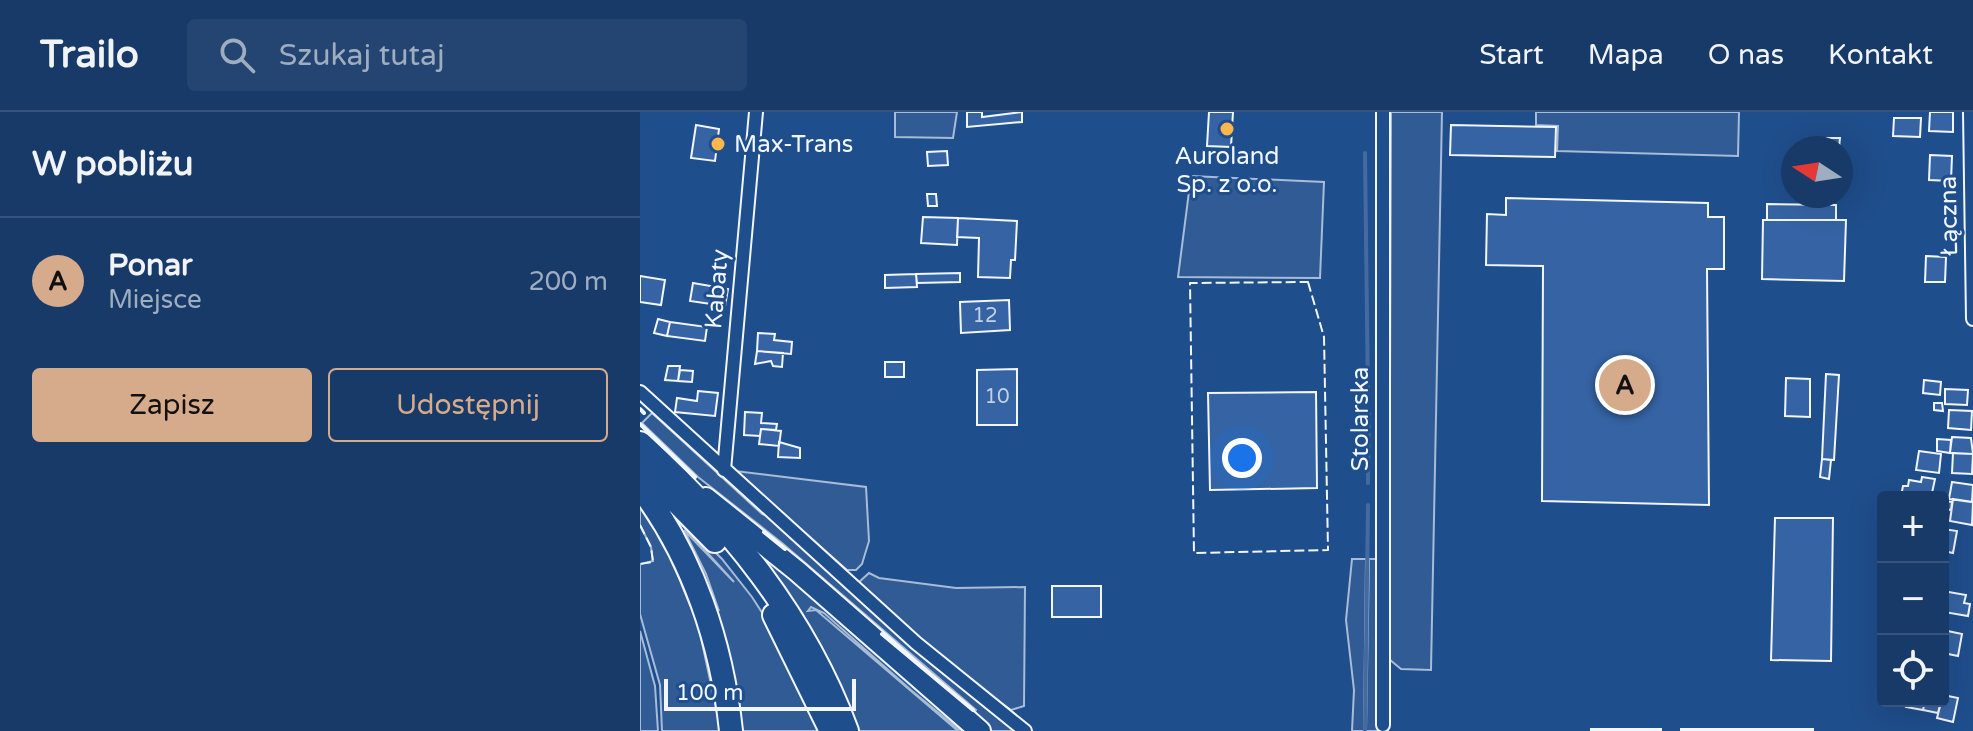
<!DOCTYPE html>
<html lang="pl">
<head>
<meta charset="utf-8">
<style>
	body { margin:0; font-family:"Varela Round",sans-serif; background:#244571; color:#f1f3f6 }
	.controls { position:absolute; right:24px; bottom:24px; display:grid; overflow:hidden; border-radius:8px; box-shadow:0 8px 32px #0002 }
	.controls button { width:72px; height:72px; display:grid; place-items:center; padding:0; border:0; border-bottom:2px solid #36547d; background:#173a69; color:#f1f3f6; font:40px sans-serif }
	.compass { position:absolute; left:1141px; top:24px; width:72px; height:72px; border-radius:50%; background:#173a69; box-shadow:0 8px 32px #0002; rotate:282deg }
	.scale { position:absolute; left:24px; bottom:20px; width:192px; box-sizing:border-box; padding-left:8px; border:4px solid #f2f6ff; border-top:0; font-size:22px; line-height:28px; white-space:nowrap; color:#f2f6ff; -webkit-text-stroke:6px #1f4e8c; paint-order:stroke }
	.you { position:absolute; left:602px; top:346px; width:28px; height:28px; margin:-20px; border:6px solid #fff; border-radius:50%; background:#1a73e8; box-shadow:0 0 0 12px #1a73e833 }
	.badge { display:grid; place-items:center; width:52px; height:52px; border-radius:50%; background:#d6ab8b; color:#111; font-size:26px; font-weight:700 }
	.pin { position:absolute; translate:-50% -50%; border:4px solid #fff; box-shadow:0 2px 8px #0006 }
	.list { margin:0; padding:0; list-style:none }
	h2 { display:flex; justify-content:space-between; align-items:center; height:104px; margin:0; padding:0 32px; font-size:34px }
	h2 small { font-size:26px; font-weight:400; color:#9eadc0 }
	.list li { display:grid; grid-template-columns:52px 1fr auto; gap:24px; align-items:center; box-sizing:border-box; height:128px; padding:0 32px; border-top:2px solid #36547d }
	.list b { display:block; font-size:30px; white-space:nowrap }
	.list p { margin:0; font-size:26px; white-space:nowrap; color:#9eadc0 }
	.list em { font-size:26px; font-style:normal; color:#9eadc0 }
	.actions { display:flex; gap:16px; padding:24px 32px }
	.actions a { flex:1; padding:18px 0; border:2px solid #d6ab8b; border-radius:8px; text-align:center; font-size:28px; color:#d6ab8b }
	.actions .main { background:#d6ab8b; color:#111 }
	.icon { flex:none; width:44px; height:44px; fill:none; stroke:currentColor; stroke-width:2; stroke-linecap:round; stroke-linejoin:round }
	.map { position:relative; flex:none; width:1333px; height:619px; overflow:hidden }
	header { display:flex; align-items:center; gap:48px; box-sizing:border-box; height:112px; padding:0 40px; background:#173a69; border-bottom:2px solid #36547d }
	header strong { font-size:38px }
	nav { display:flex; gap:44px; margin-inline-start:auto; font-size:28px }
	.search { width:560px; height:72px; background:#244571; display:flex; align-items:center; gap:20px; box-sizing:border-box; padding:0 28px; border-radius:8px; color:#9eadc0; font-size:30px }
	main { display:flex }
	aside { flex:1; background:#173a69 }
	.map>svg:first-child { display:block }
	.built { fill:#305b95; stroke:#a8bbd7; stroke-width:2; fill-rule:evenodd }
	.lines { fill:none; stroke-linecap:round; stroke-linejoin:round }
	.stream { stroke:#446ba0; stroke-width:4 }
	.building { fill:#3563a3; stroke:#f2f6ff; stroke-width:2 }
	.minor-casing { stroke:#f2f6ff; stroke-width:16 }
	.trunk-casing { stroke:#f2f6ff; stroke-width:24 }
	.motorway-casing { stroke:#f2f6ff; stroke-width:26 }
	.minor { stroke:#1f4e8c; stroke-width:12 }
	.trunk { stroke:#1f4e8c; stroke-width:20 }
	.motorway { stroke:#1f4e8c; stroke-width:22 }
	.fence { stroke:#f2f6ff; stroke-width:2; stroke-dasharray:10 4; stroke-linecap:butt }
	.wall { stroke:#f2f6ff; stroke-width:4 }
	.poi-dot { fill:#ffb74d; stroke:#1f4e8c; stroke-width:3 }
	.labels { text-anchor:middle; dominant-baseline:central; stroke-width:6; stroke-linejoin:round; paint-order:stroke }
	.number-label { font-size:20px; fill:#c3d1e8 }
	.poi-label { font-size:24px; fill:#f2f6ff; stroke:#1f4e8c; text-anchor:start }
	.street-label { font-size:24px; fill:#f2f6ff; stroke:#1f4e8c }
</style>
</head>
<body>
<header>
<strong>Trailo</strong>
<div class="search"><svg class="icon" aria-label="search" viewBox="0 0 24 24"><circle cx="10" cy="10" r="6"/><path d="M15 15l6 6"/></svg>Szukaj tutaj</div>
<nav><a>Start</a><a>Mapa</a><a>O nas</a><a>Kontakt</a></nav>
</header>
<main>
<aside>
<h2>W pobliżu<small></small></h2>
<ul class="list">
<li><span class="badge">A</span><div><b>Ponar</b><p>Miejsce</p></div><em>200 m</em></li>
</ul>
<div class="actions"><a class="main">Zapisz</a><a>Udostępnij</a></div>
</aside>
<div class="map">
<svg width="1333" height="619" viewBox="0 0 1333 619">
	<rect width="100%" height="100%" fill="#1f4e8c"/>
	<path class="built" d="M255 0H317L313 26 255 25Z
		M751 0H802L791 558 761 557 749 547Z
		M896 0H1099L1098 44 917 39 918 14 896 13Z
		M551 64 684 70 680 166 538 165Z
		M12 301 122 402 139 408 376 619H351L333 603 336 598 142 431 58 365 2 311Z
		M95 359 226 375 229 429 222 452 216 458H207Z
		M8 373 82 447 112 485 132 516 183 619H97ZM42 413 94 470 44 418 66 462 79 499 38 415Z
		M0 395 22 425 58 512 81 619H22L20 573 0 502V452L13 449 11 435 0 413Z
		M120 441 143 459 327 619H321L272 579 184 501 171 495 168 499 176 498 318 619H217L163 503Z
		M712 447H726L724 619H712L714 578 706 508Z
		M729 447H737L736 563 738 617 743 619H726Z
		M229 461 239 466 316 476 385 475 384 594 371 598 302 549 218 471Z
		M0 519 15 574 18 619H0Z"/>
	<g class="lines">
		<path class="stream" d="M725 41 728 288
			M728 371 729 301
			M725 619 728 393"/>
	</g>
	<path class="building" d="M327 0H342V5L382 0V10L327 15Z
		M569 0H593L591 35 567 34Z
		M1290 0H1313V20L1289 19Z
		M1254 6H1281L1280 25 1253 24Z
		M56 13 79 17 75 49 51 46Z
		M811 13 916 15 915 45 810 43Z
		M1174 26H1200L1199 36H1174Z
		M307 39 308 53 288 54 287 40Z
		M1290 43 1312 44 1311 69 1289 68Z
		M287 82H296L297 94H288Z
		M866 86 1068 91V105H1084V157H1067L1069 393 902 389 903 154 846 153 847 102 866 103Z
		M1127 92 1196 93V108H1127Z
		M283 105 318 106 317 133 281 131Z
		M318 106 377 109 375 148H371L370 166 338 165 339 126 317 125Z
		M1123 108H1206L1204 169 1122 167Z
		M1286 144 1306 145 1305 170H1285Z
		M320 161V170L277 171 276 162Z
		M276 162 277 175 245 176V163Z
		M0 164 25 168 21 193 0 190Z
		M53 171 88 177 85 194 50 189Z
		M369 188 370 218 321 221 320 190Z
		M18 207 30 210 27 224 14 221Z
		M30 210 67 215 65 229 27 224Z
		M118 221 135 222 134 228 152 230 151 242 117 239Z
		M117 239 143 241 142 255 133 254 131 249 115 252Z
		M245 250H264V265H245Z
		M28 254H40L38 269 25 268Z
		M377 257V313H337V258Z
		M40 258 53 259 52 270 38 269Z
		M1186 262 1199 263 1194 348 1182 347Z
		M1146 266 1170 267V305L1145 304Z
		M1284 268 1301 270 1300 283 1283 281Z
		M1305 277 1328 278 1327 293 1305 292Z
		M58 279 78 281 75 304 35 300 37 286 57 289Z
		M676 280 677 376 570 378 568 281Z
		M1294 291H1302L1303 299 1294 298Z
		M1309 298 1332 299 1331 318 1308 316Z
		M105 300 122 301 121 311 137 312 136 318 121 317 120 324 104 323Z
		M121 317 141 319 139 334 119 332Z
		M1312 325 1331 326 1333 342 1310 341Z
		M1297 327 1311 328 1310 341 1297 339Z
		M139 330 160 336V346L138 345Z
		M1279 339 1301 342 1299 361 1276 358Z
		M1313 341 1333 342 1332 362 1312 361Z
		M1182 347 1191 348 1189 367 1180 365Z
		M1282 365 1295 367 1292 381 1304 383 1303 388V385L1261 384 1263 374H1268L1269 368 1281 370Z
		M1312 370 1333 373 1332 390 1309 387Z
		M1313 387 1333 390 1332 413 1310 409Z
		M1303 389 1312 390 1311 398 1303 397Z
		M1135 406H1193L1191 549 1131 548Z
		M1303 417 1317 419 1313 441 1303 439Z
		M412 474H461V505H412Z
		M1303 479 1326 483 1324 491 1330 492 1328 504 1304 500Z
		M1303 518 1322 522 1318 544 1303 541Z
		M1303 583 1318 586 1313 610 1297 606Z
		M1267 589H1285L1283 598 1266 595Z
		M1285 589H1301L1298 601 1283 598Z
		M951 617H1021V619H951Z
		M1041 617H1173V619H1041Z"/>
	<g class="lines">
		<g class="minor-casing">
			<path id="minor" d="M743 0V613
				M1330 0 1333 207
				M0 280 276 531 385 619
				M84 358 116 0"/>
		</g>
		<g class="trunk-casing">
			<path id="trunk" d="M66 386 157 459 340 619"/>
		</g>
		<g class="motorway-casing">
			<path id="motorway" d="M0 331C89 412 165 505 207 619
				M0 353 75 429
				M0 375C53 445 82 532 91 619
				M134 503 191 619"/>
		</g>
		<use href="#minor" class="minor"/>
		<use href="#trunk" class="trunk"/>
		<use href="#motorway" class="motorway"/>
		<path class="fence" d="M668 170 684 225 688 438 554 441 550 171Z
			M0 413 11 435 13 450 0 452"/>
		<path class="wall" d="M0 297 4 301
			M0 312 55 365
			M124 420 145 437
			M242 522 333 598"/>
	</g>
	<g class="poi-dot">
		<circle cx="587" cy="17" r="8"/>
		<circle cx="78" cy="32" r="8"/>
	</g>
	<g class="labels">
		<g class="number-label">
			<text x="345" y="204">12</text>
			<text x="357" y="285">10</text>
		</g>
		<g class="poi-label">
			<text x="94" y="32">Max-Trans</text>
			<text x="587" y="44" text-anchor="middle">Auroland<tspan x="587" dy="28">Sp. z o.o.</tspan></text>
		</g>
		<g class="street-label">
			<text transform="translate(1309 104) rotate(-91)">Łączna</text>
			<text transform="translate(77 177) rotate(-85)">Kabaty</text>
			<text transform="translate(720 307) rotate(-90)">Stolarska</text>
		</g>
	</g>
</svg>
<div class="controls">
<button>+</button>
<button>−</button>
<button><svg class="icon" aria-label="locate" viewBox="0 0 24 24"><circle cx="12" cy="12" r="6"/><path d="M12 2v4M12 18v4M2 12h4M18 12h4"/></svg></button>
</div>
<svg class="compass" viewBox="-18 -18 36 36"><path d="M0-13l5 13h-10z" fill="#e53935"/><path d="M0 13l5-13h-10z" fill="#9eadc0"/></svg>
<div class="scale">100 m</div>
<div class="you"></div>
<div class="pin badge" style="left:985px;top:273px">A</div>
</div>
</main>
</body>
</html>
